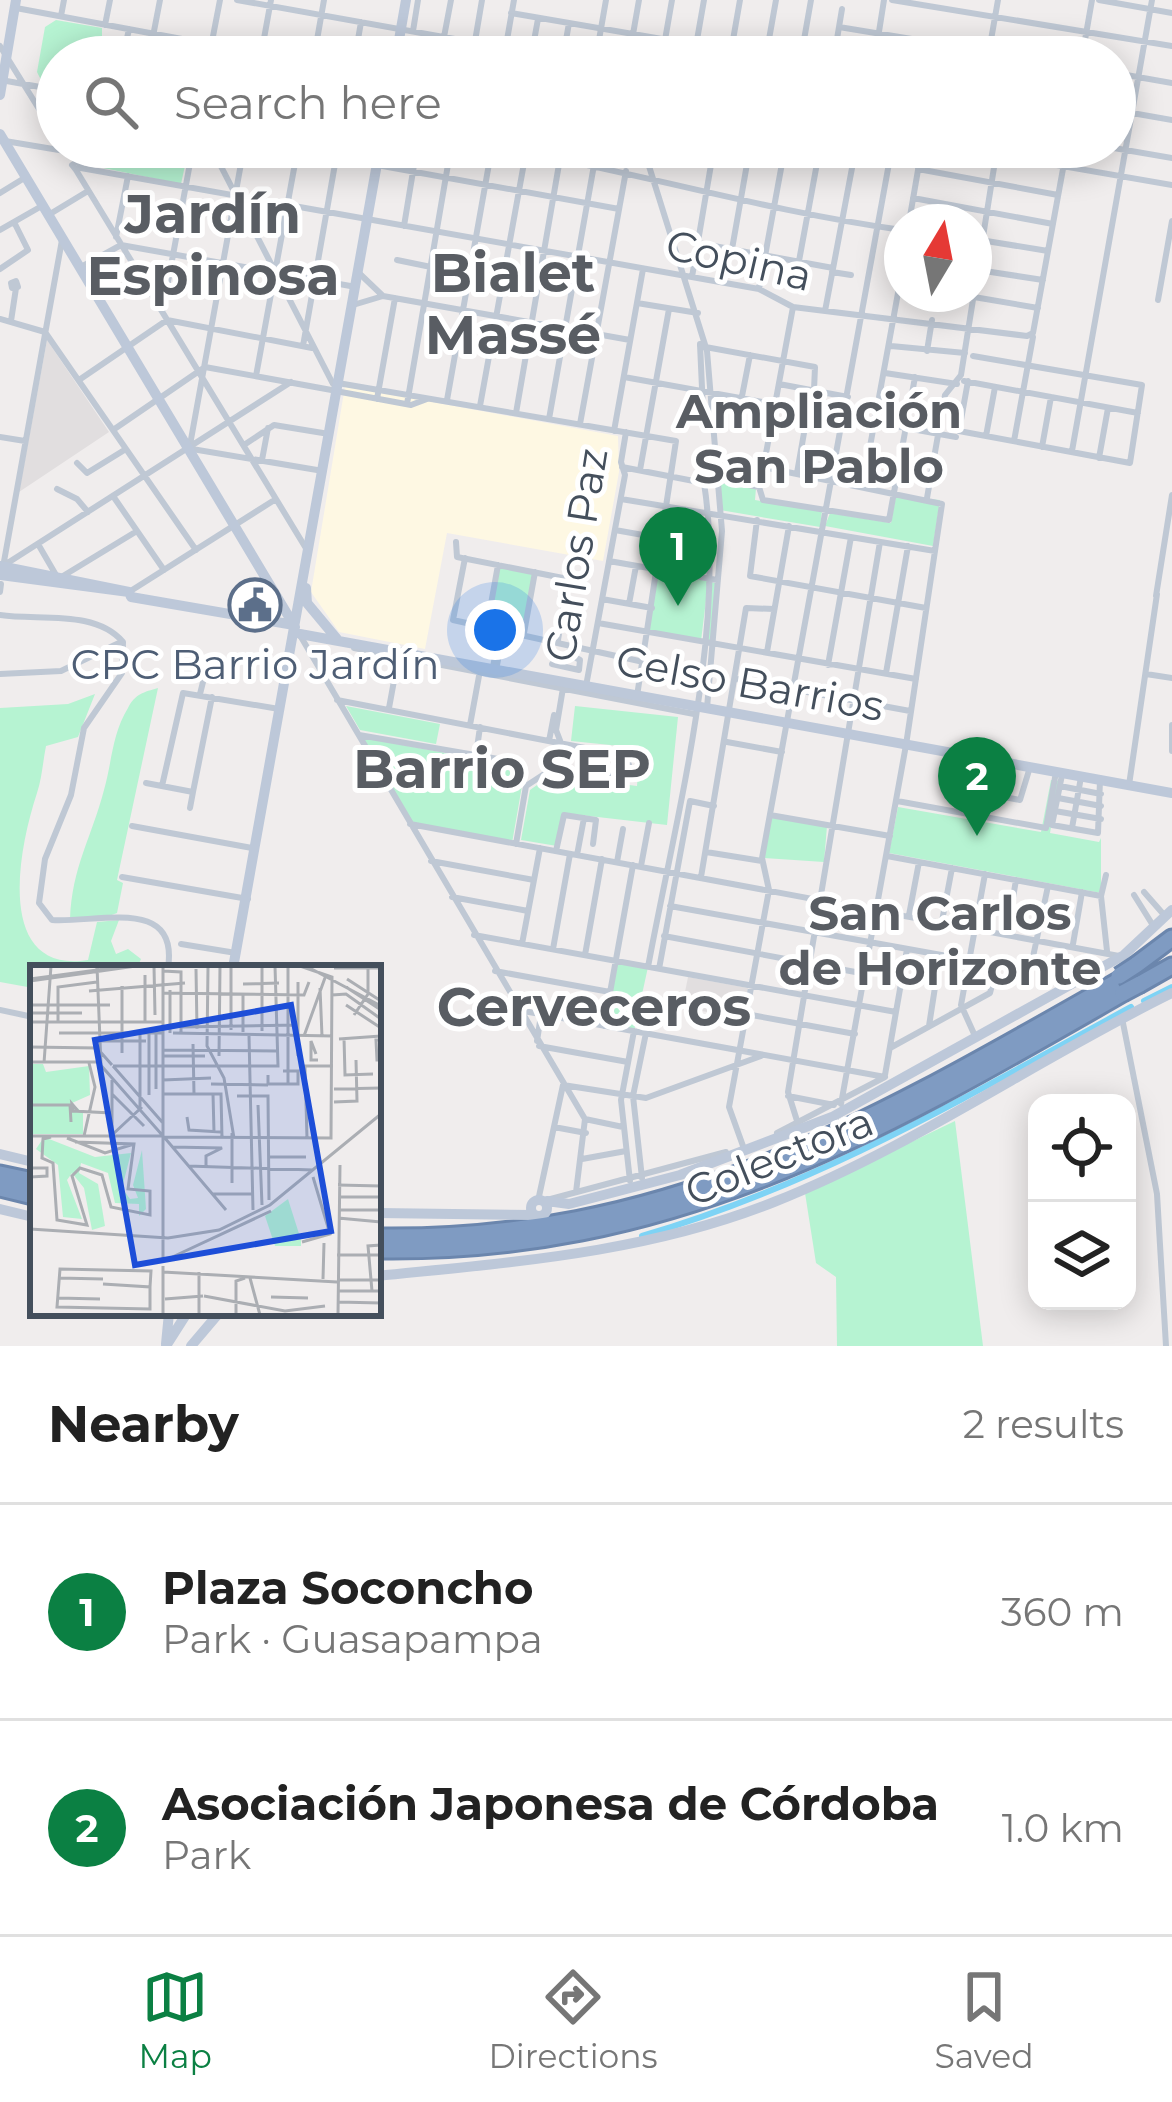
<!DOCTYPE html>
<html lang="en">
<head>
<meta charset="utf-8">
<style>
	body { margin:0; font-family:Montserrat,sans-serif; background:#f6f6f6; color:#222 }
	.controls { position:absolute; right:36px; bottom:36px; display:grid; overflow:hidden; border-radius:24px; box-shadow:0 6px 30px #0003 }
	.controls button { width:108px; height:108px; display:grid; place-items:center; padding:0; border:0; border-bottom:3px solid #e0e0e0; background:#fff; color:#222; font:60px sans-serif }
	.compass { position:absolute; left:884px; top:204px; width:108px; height:108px; border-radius:50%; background:#fff; box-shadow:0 6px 30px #0003; rotate:10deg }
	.you { position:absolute; left:495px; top:630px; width:42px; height:42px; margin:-30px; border:9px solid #fff; border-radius:50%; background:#1a73e8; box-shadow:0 0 0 18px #1a73e833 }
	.badge { display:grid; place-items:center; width:78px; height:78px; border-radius:50%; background:#0b8043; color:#fff; font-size:39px; font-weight:700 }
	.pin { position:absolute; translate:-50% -99px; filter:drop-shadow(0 3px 6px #0008) }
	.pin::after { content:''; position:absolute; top:63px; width:42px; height:36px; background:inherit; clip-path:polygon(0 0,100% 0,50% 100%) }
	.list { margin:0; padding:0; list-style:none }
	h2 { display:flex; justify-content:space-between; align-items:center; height:156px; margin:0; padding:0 48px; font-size:51px }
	h2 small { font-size:39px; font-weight:400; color:#767676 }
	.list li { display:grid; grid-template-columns:78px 1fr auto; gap:36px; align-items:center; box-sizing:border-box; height:216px; padding:0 48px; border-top:3px solid #e0e0e0 }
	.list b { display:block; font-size:45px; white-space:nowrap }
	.list p { margin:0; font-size:39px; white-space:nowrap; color:#767676 }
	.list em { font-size:39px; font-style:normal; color:#767676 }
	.icon { flex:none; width:66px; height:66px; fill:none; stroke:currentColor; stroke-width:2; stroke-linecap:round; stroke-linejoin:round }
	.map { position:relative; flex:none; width:1172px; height:1346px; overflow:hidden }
	.search { position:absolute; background:#fff; box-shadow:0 6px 30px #0003; left:36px; right:36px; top:36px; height:132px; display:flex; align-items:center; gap:30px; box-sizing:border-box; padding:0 42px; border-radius:66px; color:#767676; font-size:45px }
	.sheet { height:588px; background:#fff }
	nav { display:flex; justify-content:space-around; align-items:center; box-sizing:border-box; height:168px; border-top:3px solid #e0e0e0; background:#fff; font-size:33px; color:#767676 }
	nav a { display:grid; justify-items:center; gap:6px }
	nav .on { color:#0b8043 }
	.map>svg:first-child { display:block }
	.commercial { fill:#fef8e3 }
	.education { fill:#e1dedf }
	.green { fill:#b6f3d2 }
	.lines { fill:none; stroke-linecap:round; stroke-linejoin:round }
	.canal { stroke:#7ed3f5; stroke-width:6 }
	.highway-casing { stroke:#6b86ad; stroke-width:21 }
	.street { stroke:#bfc8d4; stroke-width:6 }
	.secondary { stroke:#bdc8d9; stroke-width:10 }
	.highway { stroke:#7f9bc2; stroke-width:15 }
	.highway-bridge-casing { stroke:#6b86ad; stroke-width:21; stroke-linecap:butt }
	.highway-bridge { stroke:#7f9bc2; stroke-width:15 }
	.labels { text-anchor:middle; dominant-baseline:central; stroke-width:10; stroke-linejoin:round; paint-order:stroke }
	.street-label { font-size:42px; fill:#444f5c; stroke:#fff }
	.service-label { font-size:42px; fill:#4e5e75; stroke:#fff }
	.quarter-label { font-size:48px; font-weight:bold; fill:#595d63; stroke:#fff }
	.district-label { font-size:54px; font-weight:bold; fill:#595d63; stroke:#fff }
	.inset-road { fill:none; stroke:#abaeb3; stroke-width:3 }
	.view { fill:#1d4ed8; fill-opacity:0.15; stroke:#1d4ed8; stroke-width:6 }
	.inset-edge { fill:none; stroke:#444f5c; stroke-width:6 }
</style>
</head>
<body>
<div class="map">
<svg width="1172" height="1346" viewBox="0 0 1172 1346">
	<rect width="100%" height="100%" fill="#f0eded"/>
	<path class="commercial" d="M345 386 618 436 619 472 603 561 447 533 425 649 339 632 311 592Z"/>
	<path class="education" d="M47 340 109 432 19 492Z
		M688 977 748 988 742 1019 682 1007Z"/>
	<path class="green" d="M56 20 102 28V57H57V85L42 82 37 72 45 27Z
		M65 147H189L181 184 74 162Z
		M718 483 756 488 755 500 822 511 820 527 720 510Z
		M896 496 940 500 933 546 825 526 830 513 891 523Z
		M498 565 535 572 524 633 487 627Z
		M656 570 715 583 712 641 704 639 707 592 701 641 649 632Z
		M158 688 117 880 123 883 117 913 98 920 70 919C72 867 91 839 104 790 112 762 112 734 128 708 135 694 144 692 158 688Z
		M95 694 78 737 46 746C43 761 42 778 37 793 14 863 0 974 88 960L97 922 119 920 111 941 116 954 128 949 141 959 137 968H33V988L0 982V708L68 704Z
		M346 706 440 724 436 744 360 730Z
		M575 706 678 717 667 825 563 813 557 846 521 840 530 790 551 775 637 786 640 748 571 741Z
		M359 737 506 764 522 786 512 843 410 824Z
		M1051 780 1059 781 1050 833 1099 842 1101 838V893L889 853 898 807 1041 832Z
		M772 816 827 826 824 862 764 858Z
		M615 961 648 967 634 1031 604 1026Z
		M955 1121 983 1346H837L836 1277 816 1263 805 1193Z"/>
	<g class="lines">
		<path class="canal" d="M1144 1001 1172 987
			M642 1236C822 1183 967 1096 1131 1007"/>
		<g class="highway-casing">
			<path id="highway" d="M1136 965 1172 938
				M1140 984 1172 966
				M0 1174 33 1181
				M0 1188 33 1196
				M378 1237C672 1241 874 1120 1120 980
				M378 1250C673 1254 876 1135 1123 993"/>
		</g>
		<path class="street" d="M237 0 505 48
			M892 0 1172 46
			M1099 0 1172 13
			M16 8 278 57
			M511 13 767 57
			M61 16 64 0
			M105 25 110 0
			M839 27 1021 57
			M413 31 418 0
			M155 37 165 57
			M444 37 451 0
			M0 46 57 138
			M474 47 482 0
			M475 48 487 57
			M261 55 271 0
			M766 56 776 0
			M123 57 129 29
			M149 57 160 0
			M209 57 220 0
			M314 57 324 0
			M355 57 361 22
			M504 57 514 0
			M531 57 538 19
			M563 57 569 23
			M596 57 606 0
			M629 57 639 0
			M662 57 672 0
			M694 57 704 0
			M730 57 740 0
			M801 57 811 0
			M834 57 842 9
			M875 57 884 0
			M988 57 998 0
			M1082 57 1092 0
			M1115 73 1172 83
			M1 80 57 90
			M1115 110 1172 120
			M5 141 65 151
			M211 147 333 384
			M497 147C633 171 765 211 902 230
			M643 147 707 351 722 531 707 708
			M653 147 713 158
			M952 147 1172 185
			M1108 147 1172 158
			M77 162 81 166 76 170 72 165Z
			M377 165 619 209
			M81 168 759 289 793 307 1027 336 1033 333 1067 147
			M918 169 1058 195
			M76 170 307 550
			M0 193 26 177
			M913 198 1053 224
			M50 214 88 191
			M909 222 922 147
			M948 222 951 205
			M404 226 417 147
			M0 230 40 207
			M116 237 128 176
			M974 239 1048 251
			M698 243 833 268
			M732 249 750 147
			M397 260 431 267
			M799 261 820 147
			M81 267 121 245 356 287
			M0 269 28 250 14 222
			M978 270 1043 280
			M832 272 851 275
			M360 274 383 296
			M692 277 714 147
			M16 281 18 287 12 288 11 283Z
			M759 289 785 147
			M942 294 973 299
			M974 297 1038 308
			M1158 300 1172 221
			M637 303 698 313
			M353 305 383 296 630 340
			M163 309 193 147
			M825 311 856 147
			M0 319 45 332
			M11 321 16 288
			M45 332 196 550
			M700 344 703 410
			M303 346 338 147
			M700 346 815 367 814 390
			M891 346 965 353
			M927 351 932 320
			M885 373 957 384
			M256 376 298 147
			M624 377 956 437
			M79 380 167 320 312 348
			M964 381 1138 413
			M968 381 959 431 1130 463 1142 385 973 356
			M332 382 676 441 637 696
			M779 384 848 397
			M341 392 411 405 427 399
			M377 399 395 298
			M447 400 492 147
			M407 404 451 147
			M480 406 526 152
			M516 413 562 147
			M549 419 594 165
			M580 424 626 171
			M736 427 750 355
			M113 430 205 367 337 391
			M614 431 643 269
			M986 436 995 387
			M0 437 25 441
			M1014 441 1033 337
			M190 445 244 147
			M244 445 274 425 329 434
			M1042 447 1051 397
			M192 449 323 471
			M1072 451 1152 0
			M1099 458 1108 408
			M262 460 268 428
			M77 463 87 473 126 449
			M622 467 704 483C727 629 675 821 648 967
			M763 467 942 504 906 745 841 1104
			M640 470 669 309
			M797 473 808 410
			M716 479 759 487 763 500 889 520 915 377
			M863 485 902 271
			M760 486 793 307
			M57 489 77 499 88 512
			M113 496 164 570
			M927 498 945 395 961 375 996 155
			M621 499 935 551
			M757 520 750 576 926 608
			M615 530 710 547
			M456 542 457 557 568 579 558 640
			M38 544 56 575
			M465 558 453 620 698 674
			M609 561 717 580
			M6 564 291 382
			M3 567 62 240
			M63 576 137 531
			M0 592 1 584
			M129 592 276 499
			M1156 596 1172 495
			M602 599 652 608
			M629 604 636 566
			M0 615C38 621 95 609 123 642L122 673 84 728 71 795 45 859 39 903 52 920C99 923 179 896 168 968
			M598 623 916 679
			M487 626 498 565
			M524 633 535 572
			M301 637 585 1119
			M354 648 694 714
			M767 652 789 526
			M552 664 579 670 580 660 569 654 571 645
			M828 665 851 537
			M493 667 500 629
			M496 670 504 630
			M886 673 908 546
			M0 674 61 671 121 642
			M1146 674 1172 678
			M737 679 910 711
			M586 686 625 475 621 462 626 432
			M200 694 208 662
			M337 700 626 756 629 765 622 777 552 769 526 786 516 844
			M389 708 398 659
			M470 725 479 676
			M1172 725V751
			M359 735 504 760 526 786
			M549 741 554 715
			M727 742 782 752
			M561 743 556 730 563 688
			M954 753 951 787 1020 800 1030 767
			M476 755 480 727
			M1062 775 1052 825 1098 833 1100 780
			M146 783 193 792 212 697
			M1129 785 1157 594
			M162 786 183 693 279 709
			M1060 786 1101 794
			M1058 798 1101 806
			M897 801 1046 828 1056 772
			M190 808 193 792
			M1055 811 1101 819
			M770 815 890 836
			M410 824 1119 956
			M132 826 252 848
			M1072 828 1081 777
			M556 851 564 815 596 820 593 844
			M706 852 762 861
			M577 855 584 818
			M887 856 1101 896
			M431 861 534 880
			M617 862 623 829
			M641 866 649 823
			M1106 875 1101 896 1107 951
			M122 877 248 899
			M701 877 746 608 774 609
			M1144 892 1165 916
			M1134 895 1154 927
			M452 897 528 911
			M670 906 1030 971 1048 886
			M909 915 919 862
			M942 921 952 868
			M1007 933 1016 880
			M474 935 896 1012
			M664 936 866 974
			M181 944 236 953
			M522 944 540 848
			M1073 944 1082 892
			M553 949 570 854
			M585 955 602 859
			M659 969 690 801 714 806
			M495 971 610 992
			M0 1010 33 1017
			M518 1010 885 1077
			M746 1014 855 1034
			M1122 1018 1157 1194 1166 1346
			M604 1026 633 865
			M929 1026 940 955
			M975 1036 961 1005 985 874
			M537 1041 541 1015
			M539 1046 628 1062
			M890 1048 990 993 997 965
			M885 1075 907 949
			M563 1085 646 1098 761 1056
			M788 1096 834 1105
			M585 1119 623 1127
			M798 1124 788 1092 880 542
			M554 1127 586 1133
			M777 1133 885 1077
			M743 1146 729 1107 769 890 762 858 892 147
			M582 1159 626 1151
			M642 1178 633 1096 646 1033
			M630 1181 621 1100 634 1031
			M576 1192 585 1119
			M547 1200 726 1152
			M538 1201 563 1085"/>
		<path class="secondary" d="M396 57 406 0
			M0 95 16 0
			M0 134 295 627
			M0 566 129 592
			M0 575 129 592 131 597 294 625
			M306 588 307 603 337 639
			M300 634 1172 793
			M233 968 380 147
			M0 1154 33 1162
			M531 1208a8 8 0 1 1 16 0a8 8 0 1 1-16 0Z
			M547 1201 569 1204 680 1175 832 1117 1124 955 1172 910
			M0 1209 33 1217
			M378 1213 534 1215
			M378 1276C513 1262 646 1253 774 1202 913 1147 1037 1059 1172 993
			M166 1344 169 1313
			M166 1346 187 1313
			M191 1346 219 1313"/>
		<use href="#highway" class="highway"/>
		<g class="highway-bridge-casing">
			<path id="highway-bridge" d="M1119 976 1136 965
				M1123 993 1140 984"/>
		</g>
		<use href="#highway-bridge" class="highway-bridge"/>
	</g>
	<defs>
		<g id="civic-ring" transform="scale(2.7)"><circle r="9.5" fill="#fff" stroke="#5c6f8a" stroke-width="1.5"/><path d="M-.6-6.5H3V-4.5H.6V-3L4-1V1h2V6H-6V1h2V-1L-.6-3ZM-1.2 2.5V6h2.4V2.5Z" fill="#5c6f8a"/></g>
	</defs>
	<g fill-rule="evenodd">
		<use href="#civic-ring" x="255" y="605"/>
	</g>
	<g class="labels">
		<g class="street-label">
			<text transform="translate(739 260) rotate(13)">Copina</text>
			<text transform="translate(576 555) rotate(-81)">Carlos Paz</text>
			<text transform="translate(750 683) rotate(10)">Celso Barrios</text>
			<text transform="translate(779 1156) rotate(-22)">Colectora</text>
		</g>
		<g class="service-label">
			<text x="255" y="664">CPC Barrio Jardín</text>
		</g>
		<g class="quarter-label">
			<text x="819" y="411">Ampliación<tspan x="819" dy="55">San Pablo</tspan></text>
			<text x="940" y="913">San Carlos<tspan x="940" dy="55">de Horizonte</tspan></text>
		</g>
		<g class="district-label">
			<text x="213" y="214">Jardín<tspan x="213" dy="62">Espinosa</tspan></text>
			<text x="513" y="273">Bialet<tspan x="513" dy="62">Massé</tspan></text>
			<text x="502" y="769">Barrio SEP</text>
			<text x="594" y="1007">Cerveceros</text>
		</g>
	</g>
	<g transform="translate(30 965)">
		<rect width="351" height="351" fill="#f0eded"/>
		<path d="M0 99H13L16 107 59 101 60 130 42 138 53 148V169H0ZM14 172 65 192 101 188 92 223 100 234 108 233 103 220 112 185 116 244 109 251V239L85 238 78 208 51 198 49 208 68 219 75 261 62 265 54 223 42 208 37 215 52 254 33 252 28 200 6 184ZM258 234 271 275V281H245L235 251Z" fill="#b6f3d2"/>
		<path class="inset-road" d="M67 1 71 100M124 1 125 50M133 1V294M201 1V65M232 1V66M258 1V119M276 1 351 41M178 3 177 81 194 113 204 173M304 3H351M166 4 167 64M133 6 151 7V67M115 10V57M0 14 97 1M317 14 351 36M0 16 106 1M213 19 249 18M92 21V88M316 22 351 45M290 23 292 71M140 25V68M59 26 155 18M133 28 274 30 279 17M213 30V67M302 30 316 29 351 54M0 40H80M316 40 351 63M0 48H52M324 50 338 29V1M0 57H133M28 57V22L67 17M151 62 268 60M29 68H134M143 68 303 71M219 71 223 245M274 71 296 10M314 73 315 110 343 109M309 74 351 71M346 75H351V95H347ZM67 76H116M163 79 164 129M0 82 67 83 82 100M133 85 248 86M286 89 281 76V95H288M133 91H175M189 91 190 1M268 91V17M0 97H67M68 97 133 171M14 98 21 1M83 101H248L245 1M83 101 133 158M238 110V119H268V106H253M133 115 181 113M181 119 238 120M126 124V68M304 124 351 123M82 129 114 161M132 129H191L192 173M183 129 184 167M119 130V63M207 131H238L239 235M304 137 327 136 326 95M0 140H40L41 157M228 140 232 240M110 144V65M48 146 42 139 43 146 82 148M157 152 159 165 191 167M202 168V218M82 170 112 142M82 170V115M0 171H133M54 171 65 122 59 98M21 172 13 174 12 193 23 198 27 255 57 260 42 211 50 203 72 210 81 242 120 250V226L98 224 104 179 45 177M134 172 196 245M134 172 301 173 302 12 270 1M37 173 75 188 104 179M277 173 275 101H303M142 182 192 183 176 191V201M239 192H276M158 201 283 205M0 203H17V211L1 212V203M308 220 351 221M182 229H224M309 232H351M308 245H351M308 253 351 257M0 264 138 273 189 265 240 240 351 149M272 277 300 269 283 212M307 290H351M136 295 241 246M133 301V350M133 307 307 317M29 313 73 314M220 313 230 350M293 314 294 278M307 315H351M73 319 120 322V344L27 342 30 304 121 306 120 322M307 326H351M342 326 338 281 351 280M174 331 255 346 295 341M241 332 278 333M28 333 70 334M135 334 173 331M308 337 351 338M169 350V307M206 350V316L215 313M308 350 310 200"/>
		<path class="view" d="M261 40 301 266 105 300 65 75Z"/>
		<rect width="351" height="351" class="inset-edge"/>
	</g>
</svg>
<div class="controls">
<button><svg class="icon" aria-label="locate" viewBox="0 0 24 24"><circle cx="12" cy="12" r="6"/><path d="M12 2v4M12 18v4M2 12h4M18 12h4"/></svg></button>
<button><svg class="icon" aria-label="layers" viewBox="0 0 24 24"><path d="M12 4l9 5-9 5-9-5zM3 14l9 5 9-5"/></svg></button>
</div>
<svg class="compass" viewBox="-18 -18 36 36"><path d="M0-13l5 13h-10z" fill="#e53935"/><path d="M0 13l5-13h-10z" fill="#767676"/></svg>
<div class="you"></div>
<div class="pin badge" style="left:678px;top:606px">1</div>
<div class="pin badge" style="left:977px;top:836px">2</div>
<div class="search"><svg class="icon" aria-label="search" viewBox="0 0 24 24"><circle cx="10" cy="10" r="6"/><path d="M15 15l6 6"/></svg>Search here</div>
</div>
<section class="sheet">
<h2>Nearby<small>2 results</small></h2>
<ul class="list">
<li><span class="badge">1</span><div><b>Plaza Soconcho</b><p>Park · Guasapampa</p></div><em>360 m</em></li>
<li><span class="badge">2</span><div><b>Asociación Japonesa de Córdoba</b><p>Park</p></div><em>1.0 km</em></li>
</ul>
</section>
<nav>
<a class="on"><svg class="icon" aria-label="map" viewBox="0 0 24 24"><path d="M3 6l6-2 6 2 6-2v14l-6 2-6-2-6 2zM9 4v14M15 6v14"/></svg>Map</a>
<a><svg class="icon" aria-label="directions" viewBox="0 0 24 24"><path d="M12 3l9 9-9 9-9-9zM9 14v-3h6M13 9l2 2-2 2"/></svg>Directions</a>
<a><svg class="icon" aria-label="saved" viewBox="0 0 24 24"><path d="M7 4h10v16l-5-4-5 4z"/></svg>Saved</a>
</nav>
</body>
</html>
